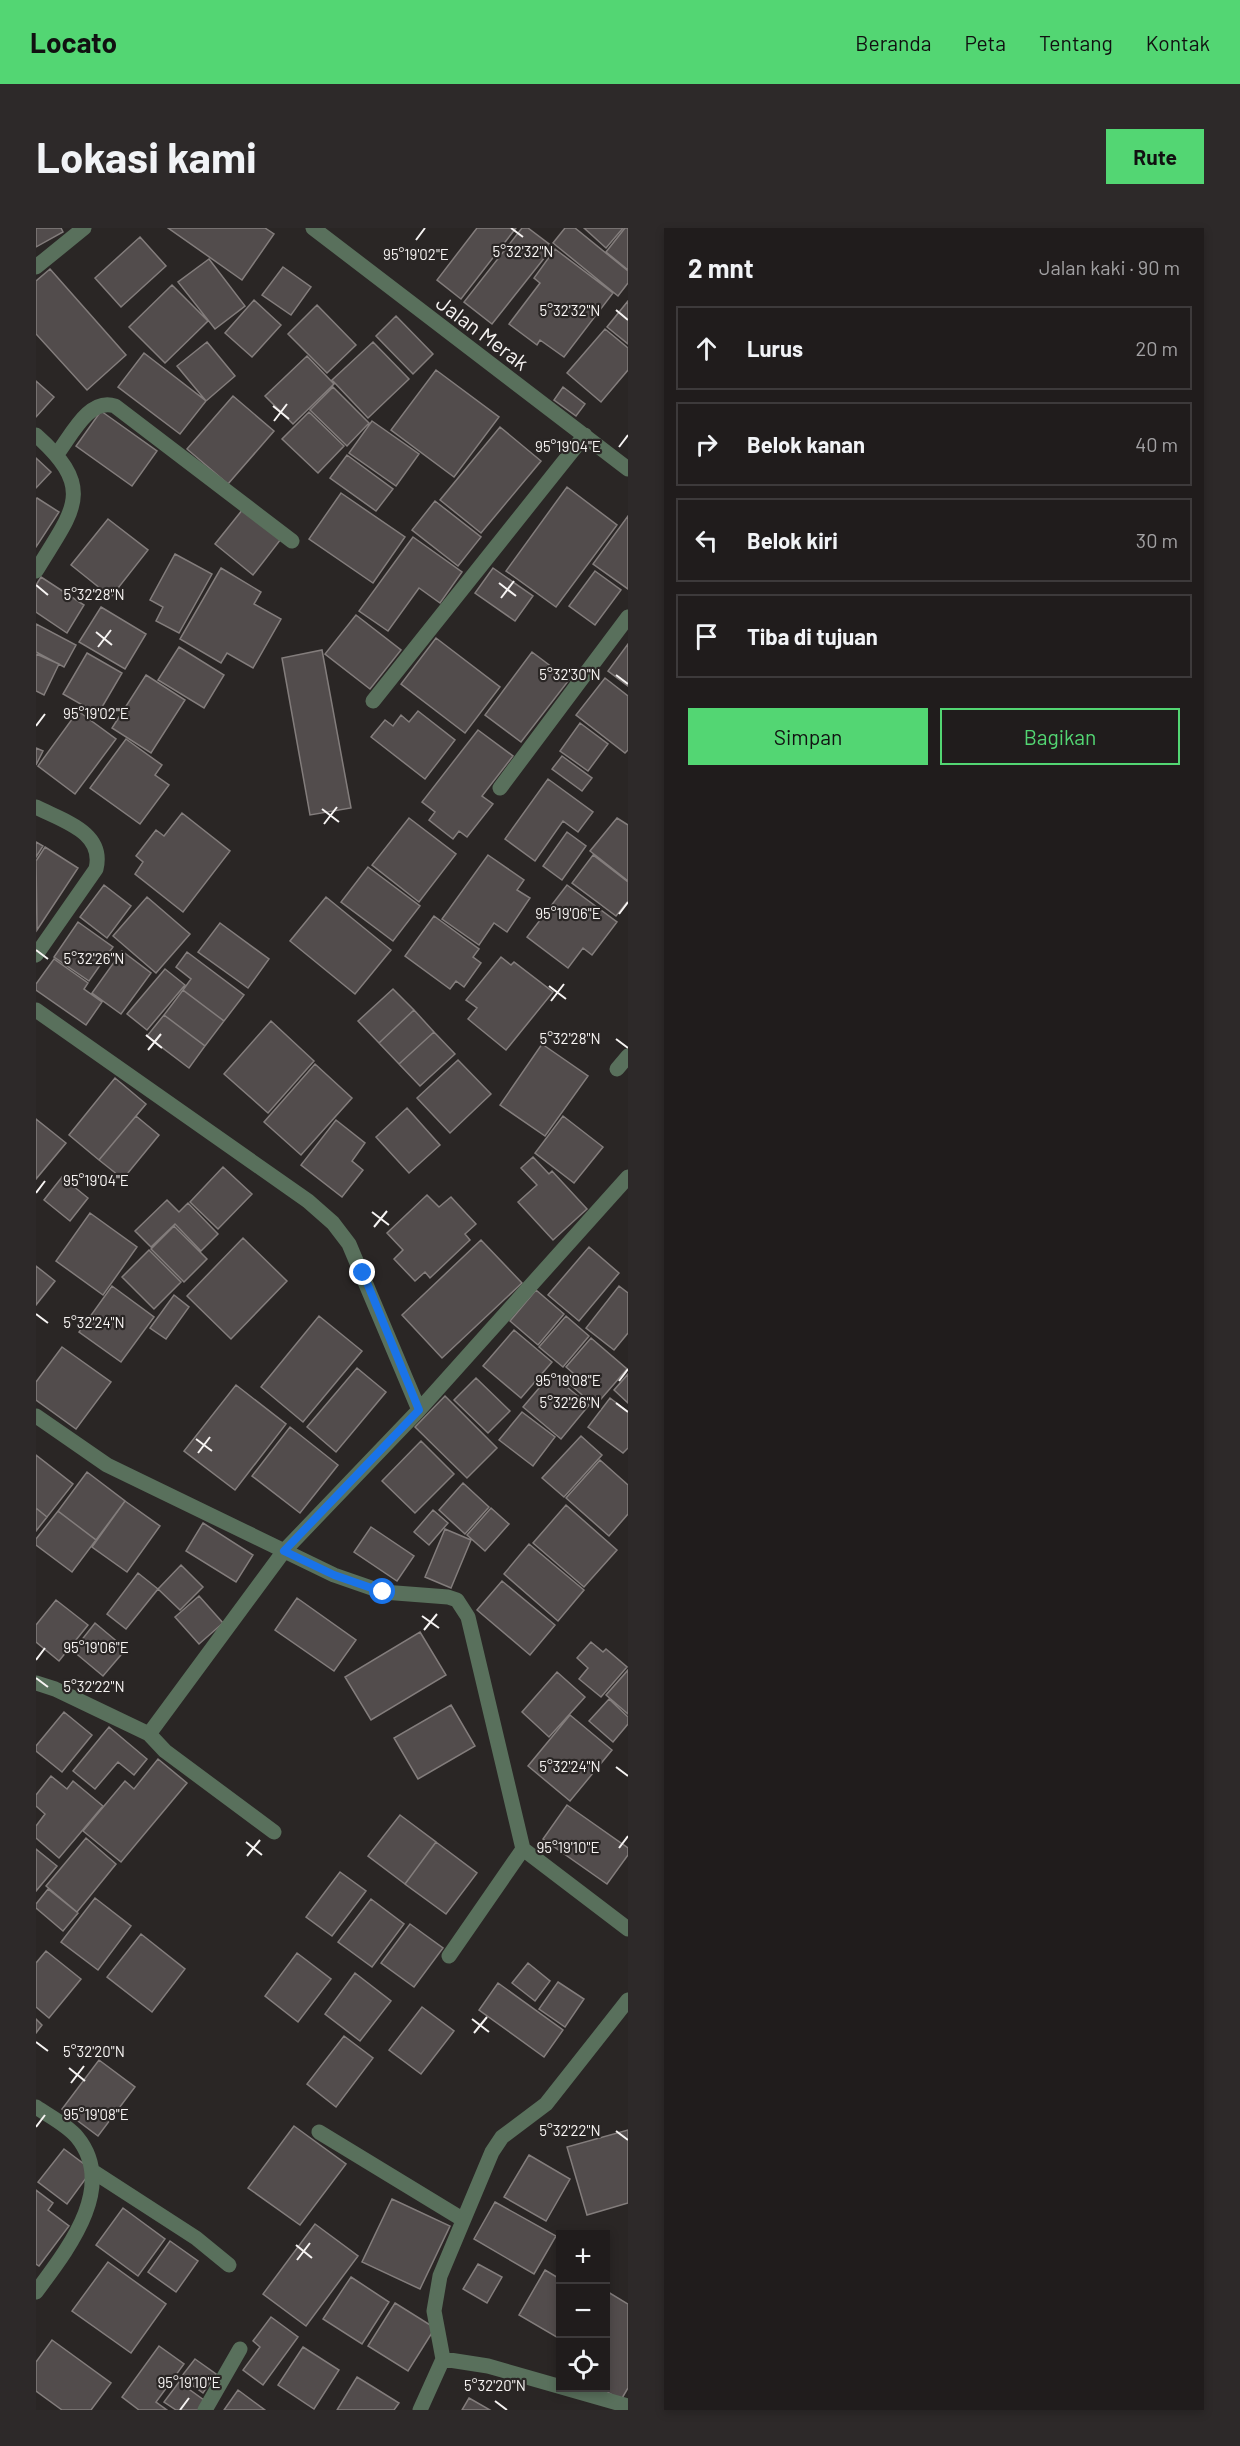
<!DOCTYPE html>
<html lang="id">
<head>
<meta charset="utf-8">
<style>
	body { margin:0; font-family:Barlow,sans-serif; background:#2d2929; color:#f1f3f6 }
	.controls { position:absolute; right:18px; bottom:18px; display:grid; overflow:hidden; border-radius:0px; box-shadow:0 3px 9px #0003 }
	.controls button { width:54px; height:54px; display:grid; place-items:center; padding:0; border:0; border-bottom:2px solid #3d3a3b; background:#201c1c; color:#f1f3f6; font:30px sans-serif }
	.stop { position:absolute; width:18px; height:18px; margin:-14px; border:4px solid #1a73e8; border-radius:50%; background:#fff }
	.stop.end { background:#1a73e8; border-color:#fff; box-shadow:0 2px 6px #0008 }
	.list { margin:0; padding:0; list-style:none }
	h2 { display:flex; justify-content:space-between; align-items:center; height:78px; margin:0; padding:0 24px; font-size:26px }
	h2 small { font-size:20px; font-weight:400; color:#a2a1a3 }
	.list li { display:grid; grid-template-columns:39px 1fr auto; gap:18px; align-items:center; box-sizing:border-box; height:84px; margin:0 12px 12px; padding:0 12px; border:2px solid #3d3a3b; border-radius:0px }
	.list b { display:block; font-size:22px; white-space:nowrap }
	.list em { font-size:20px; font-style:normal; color:#a2a1a3 }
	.actions { display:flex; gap:12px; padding:18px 24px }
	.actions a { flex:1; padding:14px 0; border:2px solid #53d673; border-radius:0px; text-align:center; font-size:21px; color:#53d673 }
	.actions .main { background:#53d673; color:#111 }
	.icon { flex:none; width:33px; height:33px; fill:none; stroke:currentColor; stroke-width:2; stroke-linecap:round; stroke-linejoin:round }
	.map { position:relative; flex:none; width:592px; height:2182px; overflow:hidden; border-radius:0px }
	header { display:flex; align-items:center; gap:36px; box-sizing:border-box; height:84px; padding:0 30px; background:#53d673; color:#111 }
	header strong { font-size:28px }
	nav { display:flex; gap:33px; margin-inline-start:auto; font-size:21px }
	.intro { display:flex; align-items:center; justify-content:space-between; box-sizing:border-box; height:144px; padding:0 36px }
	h1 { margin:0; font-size:42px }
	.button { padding:15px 27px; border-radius:0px; background:#53d673; color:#111; font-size:21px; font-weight:700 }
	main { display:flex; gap:36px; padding:0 36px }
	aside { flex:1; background:#201c1c; border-radius:0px; box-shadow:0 3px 9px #0003 }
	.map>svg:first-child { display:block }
	.building { fill:#524c4c; stroke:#837d7c; stroke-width:1.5 }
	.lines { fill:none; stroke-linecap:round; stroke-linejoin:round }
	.minor { stroke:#59705c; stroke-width:15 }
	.route { stroke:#1a73e8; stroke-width:8 }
	.ticks { fill:none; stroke:#f6f3f2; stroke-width:2 }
	.labels { text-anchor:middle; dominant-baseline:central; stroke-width:4.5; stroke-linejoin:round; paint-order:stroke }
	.street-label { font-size:21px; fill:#f6f3f2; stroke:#2a2625 }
	.ticks-label { font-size:15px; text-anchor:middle; fill:#f6f3f2; stroke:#2a2625; stroke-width:4.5; stroke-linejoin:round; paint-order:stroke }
</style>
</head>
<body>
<header>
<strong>Locato</strong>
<nav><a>Beranda</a><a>Peta</a><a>Tentang</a><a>Kontak</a></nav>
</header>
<div class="intro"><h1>Lokasi kami</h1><a class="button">Rute</a></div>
<main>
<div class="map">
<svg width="592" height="2182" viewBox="0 0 592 2182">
	<rect width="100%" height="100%" fill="#2a2625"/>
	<path class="building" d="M0 0H25L27 4 0 19Z
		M132 0H229L238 6 206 52Z
		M441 0H480L425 71 401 52Z
		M486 0H492L517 19 456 96 428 74Z
		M529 0H539L592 43V55L582 68 517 15Z
		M548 0H587L570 20Z
		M589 0H592V42L570 24Z
		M104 9 130 38 85 79 59 50Z
		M519 21 577 65 528 129 504 112 501 117 473 96 504 55 498 50Z
		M173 31 209 78 179 101 142 54Z
		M247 39 275 59 255 87 226 67Z
		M14 41 90 127 51 162 0 106V53Z
		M136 57 172 93 129 135 93 99Z
		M218 72 245 97 216 129 189 105Z
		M592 73V116L571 99Z
		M281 77 320 117 291 145 252 106Z
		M360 88 397 126 377 146 340 108Z
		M569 101 592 120V142L565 174 531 145Z
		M171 114 199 148 170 173 141 138Z
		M337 114 373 151 332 190 296 152Z
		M108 125 170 173 144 206 82 159Z
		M271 128 298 156 257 196 229 168Z
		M400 142 463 189 418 249 355 202Z
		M0 153 18 169 0 189Z
		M297 159 333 195 311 218 274 182Z
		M527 159 549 176 540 188 518 172Z
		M197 168 238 203 192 256 151 221Z
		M65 183 121 223 96 258 40 218Z
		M273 184 308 218 282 245 246 211Z
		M336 193 383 226 360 258 313 225Z
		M464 199 505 233 445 305 404 272Z
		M311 227 357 261 340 283 294 250Z
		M0 230 15 244 0 260Z
		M531 259 581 297 520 379 470 343Z
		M305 265 369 309 337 355 273 311Z
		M1 270 23 284 0 319V271Z
		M399 273 445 309 422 338 376 302Z
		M207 281 245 311 217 347 179 316Z
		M592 288V361L557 336Z
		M72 291 112 322 75 369 35 337Z
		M377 309 426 344 404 375 383 360 352 403 323 383Z
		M139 326 176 346 143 405 120 393 127 379 114 372Z
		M185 340 225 364 218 376 245 391 217 440 191 425 185 435 144 411Z
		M457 340 497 368 479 393 439 365Z
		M559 343 585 362 559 397 533 378Z
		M5 349 48 377 31 405 0 384V357Z
		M65 379 110 406 89 441 43 414Z
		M320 387 365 422 334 461 289 426Z
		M0 396 40 417 28 439 0 424Z
		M400 410 464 459 429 505 365 456Z
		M592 416V458L572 443Z
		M143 419 188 447 168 480 122 452Z
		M286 422 315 580 274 587 246 430Z
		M496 424 533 452 485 514 449 487Z
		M51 425 86 445 62 486 27 466Z
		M0 426 23 436 8 467 0 463Z
		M110 447 149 472 115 525 76 500Z
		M569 450 592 468V522L589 525 540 487Z
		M42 483 80 511 39 566 2 538Z
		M382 483 419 512 389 551 335 509 349 492 357 498 365 487 373 494Z
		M544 495 572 516 552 543 524 523Z
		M442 502 477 528 446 568 457 576 431 609 423 603 417 611 393 592 399 584 386 574Z
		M90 511 126 537 119 547 133 557 104 596 54 560Z
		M0 520 7 523 0 537Z
		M526 528 556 550 546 563 516 541Z
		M512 551 557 584 542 604 527 593 499 633 469 611Z
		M146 585 194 623 147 684 99 646 107 634 100 628 120 602 128 608Z
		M373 590 420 626 383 674 336 637Z
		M581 590 592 597V653L554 623Z
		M531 604 550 618 526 652 507 638Z
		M0 614 7 618 0 629Z
		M9 619 42 640 1 702 0 633Z
		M452 627 488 652 481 662 494 670 471 704 458 695 443 717 406 691Z
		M557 627 592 654V673L580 688 536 655Z
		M332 639 384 678 357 713 305 674Z
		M68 657 95 678 71 710 44 689Z
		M531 657 581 694 556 727 547 720 532 740 491 709Z
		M111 669 154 706 120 745 77 708Z
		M290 669 355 722 319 766 254 713Z
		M398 688 443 721 437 729 445 735 428 759 420 753 414 761 369 728Z
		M42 694 77 719 53 753 18 729Z
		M184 695 233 731 212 760 162 724Z
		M86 723 115 745 85 786 56 765Z
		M151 724 208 767 188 793 147 762 155 751 140 739Z
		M465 729 475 737 478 734 517 764 470 822 432 791 441 780 430 772Z
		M18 731 52 755 48 761 66 774 50 797 0 762V756Z
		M129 741 149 757 111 802 91 786Z
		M357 761 378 782 343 815 322 793Z
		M147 762 188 793 169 818 128 787Z
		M378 782 398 804 363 836 343 815Z
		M128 787 169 818 153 840 111 808Z
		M235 793 278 833 232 885 188 846Z
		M398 804 419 826 384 858 363 836Z
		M506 816 552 848 509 908 464 877Z
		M422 832 455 866 414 905 381 870Z
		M279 836 316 870 265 927 228 894Z
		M79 850 110 876 63 932 33 907Z
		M371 880 404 917 373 945 340 909Z
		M100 888 123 907 87 951 63 932Z
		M527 888 567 919 538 955 499 925Z
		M0 891 30 915 0 951Z
		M300 892 329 915 316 933 327 942 306 969 265 937Z
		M497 929 513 946 516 943 551 981 517 1012 482 974 501 957 485 940Z
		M187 939 216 966 182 1001 154 974Z
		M26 949 52 970 34 993 8 972Z
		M391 967 403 979 415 969 440 996 429 1006 434 1012 394 1050 389 1044 379 1053 358 1031 367 1022 351 1005Z
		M131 972 143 984 152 975 182 1006 165 1023 139 996 115 1019 99 1003Z
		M54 985 101 1019 67 1067 20 1033Z
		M138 998 171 1031 148 1054 115 1021Z
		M207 1010 251 1053 195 1111 151 1068Z
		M445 1012 486 1055 406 1130 366 1087Z
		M553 1019 583 1045 543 1093 512 1067Z
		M113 1022 145 1054 118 1081 86 1049Z
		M0 1038 19 1053 0 1077Z
		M76 1058 118 1089 85 1134 43 1104Z
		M583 1058 592 1065V1105L578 1122 550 1100Z
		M500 1062 528 1086 502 1117 474 1093Z
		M138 1067 153 1079 130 1111 114 1100Z
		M283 1088 326 1123 267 1194 225 1159Z
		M530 1088 553 1108 527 1139 503 1119Z
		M478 1102 516 1134 485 1170 447 1138Z
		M555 1110 591 1141 559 1178 530 1153 537 1145 530 1139Z
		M26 1119 75 1154 40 1201 0 1172V1154Z
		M321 1140 350 1164 300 1224 271 1199Z
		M515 1146 553 1177 525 1211 487 1179Z
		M592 1146V1175L578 1162Z
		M440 1150 474 1183 452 1205 418 1172Z
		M200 1157 250 1196 199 1262 148 1223Z
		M409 1168 461 1220 431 1250 379 1199Z
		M574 1170 592 1184V1220L587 1225 552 1199Z
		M486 1184 519 1209 497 1238 463 1212Z
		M254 1199 302 1237 264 1285 216 1248Z
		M545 1208 566 1227 528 1269 506 1250Z
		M385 1213 418 1246 379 1285 346 1253Z
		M0 1227 37 1256 11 1289 0 1280Z
		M564 1232 592 1257V1286L573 1308 530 1270Z
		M51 1244 89 1273 60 1312 22 1283Z
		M427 1255 453 1279 429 1306 403 1282Z
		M89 1273 124 1298 91 1344 56 1319Z
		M530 1277 581 1322 548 1359 497 1315Z
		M0 1280 11 1289 0 1303Z
		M455 1280 473 1296 449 1323 431 1307Z
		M397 1282 412 1295 393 1317 378 1304Z
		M22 1283 60 1312 36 1344 0 1317V1311Z
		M167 1295 217 1327 200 1354 150 1323Z
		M335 1299 378 1328 361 1353 318 1324Z
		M409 1301 435 1312 415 1360 389 1349Z
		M493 1316 548 1362 522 1393 468 1346Z
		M145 1337 167 1359 144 1382 122 1361Z
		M102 1345 122 1361 90 1401 71 1386Z
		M466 1353 519 1397 494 1427 441 1382Z
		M163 1368 187 1395 163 1416 139 1389Z
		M261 1370 320 1412 298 1443 239 1402Z
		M20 1372 52 1397 23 1433 0 1414V1397Z
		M59 1395 90 1421 67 1448 37 1423Z
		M384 1404 410 1447 335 1492 309 1449Z
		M555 1414 567 1424 570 1421 591 1439 565 1469 543 1451 552 1440 541 1430Z
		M592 1442V1486L570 1467Z
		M521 1444 549 1469 513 1509 486 1484Z
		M573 1471 592 1489V1496L577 1514 553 1493Z
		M415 1477 439 1518 382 1551 358 1510Z
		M28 1484 56 1507 26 1544 0 1523V1518Z
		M534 1487 576 1522 534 1573 492 1538Z
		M73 1499 111 1531 98 1547 82 1534 59 1561 37 1543Z
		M122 1531 151 1555 85 1634 47 1603 89 1553 98 1561Z
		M15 1548 31 1561 37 1553 67 1578 23 1630 0 1610V1598L9 1586 0 1578V1567Z
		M531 1577 592 1620V1627L571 1656 507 1611Z
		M364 1587 400 1614 369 1656 332 1628Z
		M50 1610 80 1636 41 1684 10 1658Z
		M400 1614 441 1645 410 1686 369 1656Z
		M0 1621 21 1638 0 1663Z
		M304 1644 330 1663 296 1708 270 1689Z
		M12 1661 42 1685 27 1703 0 1680V1676Z
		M59 1670 95 1698 62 1742 25 1714Z
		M335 1671 368 1696 336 1739 302 1714Z
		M374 1696 407 1720 378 1759 345 1735Z
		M105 1706 149 1741 116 1784 71 1749Z
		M10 1723 45 1751 13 1790 0 1779V1735Z
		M261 1725 295 1751 262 1794 229 1768Z
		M492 1735 514 1753 499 1773 476 1755Z
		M319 1745 355 1773 324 1813 289 1786Z
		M522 1754 548 1771 529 1799 503 1781Z
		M462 1755 527 1802 508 1829 443 1782Z
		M386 1779 418 1803 385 1846 353 1822Z
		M0 1791 6 1797 0 1805Z
		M308 1808 337 1830 300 1879 271 1856Z
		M63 1832 99 1859 62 1908 26 1881Z
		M258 1898 310 1936 264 1997 212 1960Z
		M592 1902V1975L551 1987 531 1919Z
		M28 1921 56 1942 31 1976 2 1954Z
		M493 1927 534 1951 510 1993 468 1969Z
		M0 1962 17 1975 12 1982 33 1998 3 2038 0 2036Z
		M356 1971 414 1998 384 2061 326 2034Z
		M459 1974 520 2008 498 2046 438 2011Z
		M87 1980 129 2011 102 2048 60 2017Z
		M279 1996 322 2028 270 2098 227 2066Z
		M134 2013 162 2033 140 2064 112 2044Z
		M72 2034 130 2076 95 2125 36 2083Z
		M442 2036 466 2049 451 2075 427 2061Z
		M509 2042 524 2051V2111L483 2087Z
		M315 2049 353 2074 326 2116 287 2091Z
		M572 2064 592 2076V2160L585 2172 564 2160H570V2068Z
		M359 2075 399 2100 372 2143 332 2118Z
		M235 2089 262 2109 227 2157 207 2142 224 2119 217 2113Z
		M16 2112 75 2155 55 2182H26L0 2163V2134Z
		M123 2118 148 2136 120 2174 131 2182H103L86 2169Z
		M267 2119 303 2142 278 2181 242 2157Z
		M159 2131 180 2146 167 2165 145 2149Z
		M321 2149 363 2175 358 2182H301Z
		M143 2154 172 2175 167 2182H140L128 2174Z
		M202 2162 229 2182H188Z
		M433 2170 454 2182H426Z"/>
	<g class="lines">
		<path class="minor" d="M277 0 592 241
			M0 39 48 0
			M0 207C62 262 36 283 0 343
			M21 226C35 208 53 169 79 178L256 313
			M337 473 549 207
			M464 560 592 389
			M0 579C27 593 69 604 60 641L0 727
			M0 782 272 973 297 995 313 1016 383 1182
			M581 841 592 828
			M0 1188 71 1237 298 1347 347 1364 412 1369 421 1372 432 1389 487 1621 592 1701
			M0 1455 19 1461 113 1506 248 1323 383 1182 592 949
			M113 1506 129 1523 238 1604
			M413 1728 487 1621
			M0 1879C13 1888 31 1897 41 1909 82 1959 31 2022 0 2064
			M283 1904 426 1991
			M58 1944 160 2010 193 2037
			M407 2131 452 2138 592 2178
			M169 2182 204 2121
			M384 2182 407 2131 398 2083 404 2048 456 1924 466 1909 510 1876 592 1772"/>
	</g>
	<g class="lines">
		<path class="route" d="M327 1045 383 1182 248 1323 298 1347 347 1364"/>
	</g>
	<path class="ticks" d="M475 0 487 9M380 12 389 0M580 82 592 92M237 178 253 191M238 193 251 176M583 219 592 207M463 355 480 368M0 357 12 367M465 370 478 353M60 404 76 417M62 419 75 402M580 447 592 456M0 498 9 486M286 581 303 594M288 596 301 579M583 686 592 674M0 722 12 731M513 758 530 771M515 773 528 756M110 807 126 820M580 811 592 820M112 822 125 806M0 965 9 953M336 984 353 997M338 999 351 983M0 1086 12 1095M583 1153 592 1141M580 1175 592 1184M160 1211 176 1223M162 1225 174 1209M386 1388 403 1400M388 1402 401 1386M0 1432 9 1420M0 1450 12 1459M580 1539 592 1548M210 1614 226 1627M583 1620 592 1608M211 1628 224 1612M436 1791 453 1804M438 1805 451 1789M0 1814 12 1823M33 1840 49 1853M35 1855 48 1838M0 1899 9 1887M580 1903 592 1912M260 2017 276 2030M261 2032 274 2015M459 2173 471 2182M144 2182 153 2170"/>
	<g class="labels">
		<g class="street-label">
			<text transform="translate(447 104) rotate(37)">Jalan Merak</text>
		</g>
	</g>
	<g class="ticks-label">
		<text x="487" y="29">5°32'32"N</text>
		<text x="380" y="32">95°19'02"E</text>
		<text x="534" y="88">5°32'32"N</text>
		<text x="532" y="224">95°19'04"E</text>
		<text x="58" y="372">5°32'28"N</text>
		<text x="534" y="452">5°32'30"N</text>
		<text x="60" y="491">95°19'02"E</text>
		<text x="532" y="691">95°19'06"E</text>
		<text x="58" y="736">5°32'26"N</text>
		<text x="534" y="816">5°32'28"N</text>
		<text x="60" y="958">95°19'04"E</text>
		<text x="58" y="1100">5°32'24"N</text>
		<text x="532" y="1158">95°19'08"E</text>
		<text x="534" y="1180">5°32'26"N</text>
		<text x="60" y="1425">95°19'06"E</text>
		<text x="58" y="1464">5°32'22"N</text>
		<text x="534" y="1544">5°32'24"N</text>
		<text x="532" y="1625">95°19'10"E</text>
		<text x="58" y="1829">5°32'20"N</text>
		<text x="60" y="1892">95°19'08"E</text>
		<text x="534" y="1908">5°32'22"N</text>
		<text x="153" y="2160">95°19'10"E</text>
		<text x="459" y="2163">5°32'20"N</text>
	</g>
</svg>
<div class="controls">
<button>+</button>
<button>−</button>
<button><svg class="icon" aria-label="locate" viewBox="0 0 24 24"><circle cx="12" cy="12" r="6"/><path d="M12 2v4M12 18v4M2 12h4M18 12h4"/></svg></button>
</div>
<div class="stop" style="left:347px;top:1364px"></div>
<div class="stop end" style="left:327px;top:1045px"></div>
</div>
<aside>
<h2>2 mnt<small>Jalan kaki · 90 m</small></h2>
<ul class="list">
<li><svg class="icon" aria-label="ahead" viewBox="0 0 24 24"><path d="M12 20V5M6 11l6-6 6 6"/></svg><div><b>Lurus</b></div><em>20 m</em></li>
<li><svg class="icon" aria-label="right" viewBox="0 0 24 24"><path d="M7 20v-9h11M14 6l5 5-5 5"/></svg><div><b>Belok kanan</b></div><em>40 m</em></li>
<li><svg class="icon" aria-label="left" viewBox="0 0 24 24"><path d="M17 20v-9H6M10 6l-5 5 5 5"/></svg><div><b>Belok kiri</b></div><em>30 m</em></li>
<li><svg class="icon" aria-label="arrive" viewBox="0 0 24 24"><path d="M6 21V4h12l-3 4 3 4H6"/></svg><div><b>Tiba di tujuan</b></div></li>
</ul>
<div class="actions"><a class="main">Simpan</a><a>Bagikan</a></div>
</aside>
</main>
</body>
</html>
